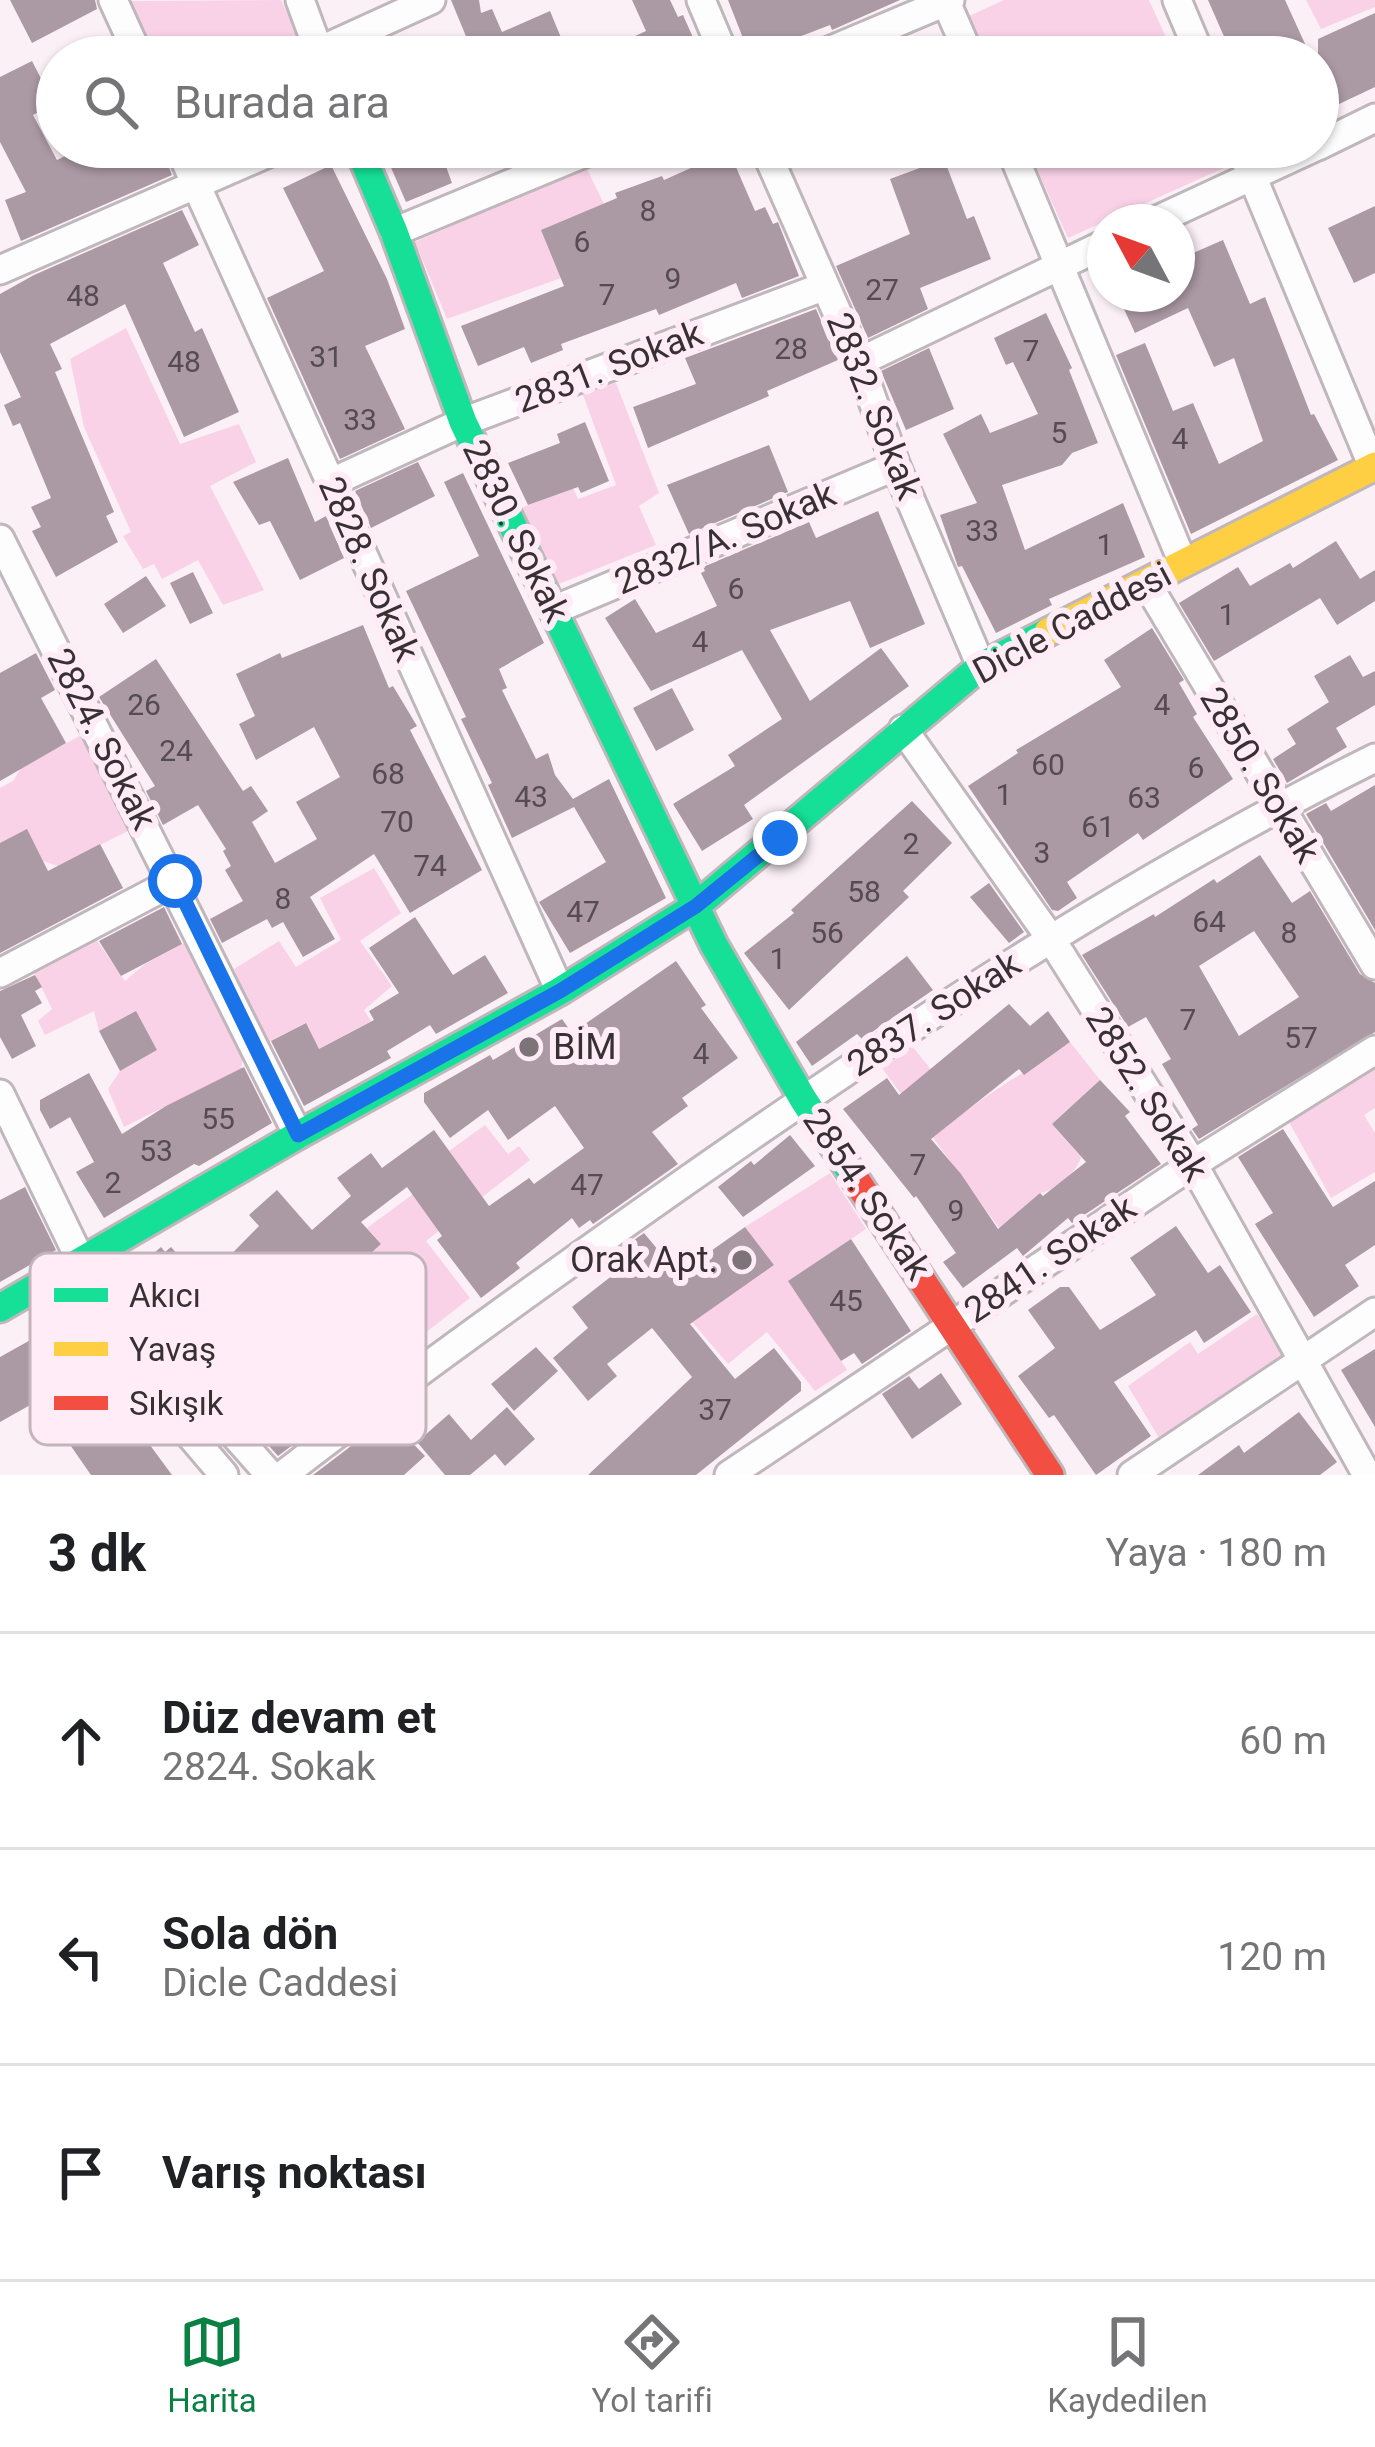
<!DOCTYPE html>
<html lang="tr">
<head>
<meta charset="utf-8">
<style>
	body { margin:0; font-family:Roboto,sans-serif; background:#f6f6f6; color:#202124 }
	.compass { position:absolute; left:1087px; top:204px; width:108px; height:108px; border-radius:50%; background:#fff; box-shadow:0 3px 9px #0004; rotate:311deg }
	.stop { position:absolute; width:36px; height:36px; margin:-27px; border:9px solid #1a73e8; border-radius:50%; background:#fff }
	.stop.end { background:#1a73e8; border-color:#fff; box-shadow:0 3px 12px #0008 }
	.list { margin:0; padding:0; list-style:none }
	h2 { display:flex; justify-content:space-between; align-items:center; height:156px; margin:0; padding:0 48px; font-size:51px }
	h2 small { font-size:39px; font-weight:400; color:#757577 }
	.list li { display:grid; grid-template-columns:78px 1fr auto; gap:36px; align-items:center; box-sizing:border-box; height:216px; padding:0 48px; border-top:3px solid #e0e0e0 }
	.list b { display:block; font-size:45px; white-space:nowrap }
	.list p { margin:0; font-size:39px; white-space:nowrap; color:#757577 }
	.list em { font-size:39px; font-style:normal; color:#757577 }
	.icon { flex:none; width:66px; height:66px; fill:none; stroke:currentColor; stroke-width:2; stroke-linecap:round; stroke-linejoin:round }
	.map { position:relative; flex:none; width:1375px; height:1475px; overflow:hidden }
	.search { position:absolute; background:#fff; box-shadow:0 3px 9px #0004; left:36px; right:36px; top:36px; height:132px; display:flex; align-items:center; gap:30px; box-sizing:border-box; padding:0 42px; border-radius:66px; color:#757577; font-size:45px }
	.sheet { height:804px; background:#fff }
	nav { display:flex; justify-content:space-around; align-items:center; box-sizing:border-box; height:168px; border-top:3px solid #e0e0e0; background:#fff; font-size:33px; color:#757577 }
	nav a { display:grid; justify-items:center; gap:6px }
	nav .on { color:#0b8043 }
	.map>svg:first-child { display:block }
	.green { fill:#f9d2e8 }
	.building { fill:#ab99a4; fill-rule:evenodd }
	.lines { fill:none; stroke-linecap:round; stroke-linejoin:round }
	.street-casing { stroke:#bfb7bb; stroke-width:33 }
	.fast-casing { stroke:#bfb7bb; stroke-width:33 }
	.slow-casing { stroke:#bfb7bb; stroke-width:33 }
	.jam-casing { stroke:#bfb7bb; stroke-width:33 }
	.street { stroke:#fefdfe; stroke-width:27 }
	.fast { stroke:#16e098; stroke-width:27 }
	.slow { stroke:#ffcf43; stroke-width:27 }
	.jam { stroke:#f24e42; stroke-width:27 }
	.route { stroke:#1a73e8; stroke-width:15 }
	.poi-dot { fill:#7c7478; stroke:#ffecf6; stroke-width:4.5 }
	.labels { text-anchor:middle; dominant-baseline:central; stroke-width:12; stroke-linejoin:round; paint-order:stroke }
	.number-label { font-size:30px; fill:#554b50 }
	.street-label { font-size:36px; fill:#383134; stroke:#ffecf6 }
	.poi-label { font-size:36px; fill:#383134; stroke:#ffecf6; text-anchor:start }
	.key { fill:#ffecf6; stroke:#c3b4bc; stroke-width:3 }
	.key-label { font-size:33px; fill:#383134 }
</style>
</head>
<body>
<div class="map">
<svg width="1375" height="1475" viewBox="0 0 1375 1475">
	<rect width="100%" height="100%" fill="#fbf0f6"/>
	<path class="green" d="M281 0 308 57H158L128 1Z
		M1004 0H1149L1175 57H987L969 16Z
		M1306 0H1375V7L1321 29Z
		M1027 147H1215L1224 168 1068 238Z
		M586 167 604 204 561 278 447 319 415 242Z
		M126 328 180 444 239 424 256 462 210 486 264 590 223 605 198 560 162 579 154 564 143 569 123 536 131 532 84 427 70 359Z
		M616 383 659 493 639 506 656 545 559 584 521 508 573 488 578 499 616 485 582 392Z
		M85 733 128 831 58 866 43 861 27 830 0 843V788L13 781 21 768Z
		M374 868 401 913 360 941 392 986 364 1010 371 1021 319 1049 305 1023 267 1043 234 969 279 941 296 967 341 940 320 898Z
		M93 935 125 981 145 964 184 943 243 1058 241 1069 124 1127 108 1089 120 1071 157 1050 136 1012 99 1031 94 1011 45 1035 38 1021 52 1009 34 972Z
		M1070 1042 1100 1080 1052 1124 1081 1157C1077 1172 1056 1191 1040 1193L999 1228 882 1068 913 1047 965 1112C999 1085 1035 1067 1070 1042Z
		M1375 1064V1108L1364 1115 1375 1133V1172L1331 1198 1288 1120Z
		M485 1125 508 1154 519 1146 530 1160 426 1241 470 1298 415 1341 352 1271 381 1244 367 1228 413 1194 463 1171 449 1151Z
		M830 1173 866 1229 789 1281 847 1370 815 1391 767 1332 728 1364 692 1322 774 1265 745 1227Z
		M1257 1314 1287 1358 1159 1438 1128 1386 1190 1342 1198 1354Z"/>
	<path class="building" d="M10 0H95L97 9 32 43Z
		M451 0H479L481 13 492 9 502 32 550 11 569 57H443L470 46Z
		M632 0H670L678 17 683 15 699 51 685 57H590L646 31Z
		M728 0H900L832 30 830 25 750 56Z
		M1208 0H1285L1311 57H1233Z
		M1375 13V87L1318 114V39Z
		M32 61 54 104 33 115 57 160 83 147H161L172 175 21 241 5 200 26 192 0 142V77Z
		M382 147H439L452 183 406 202Z
		M729 151 755 211 765 207 773 224 778 222 799 276 742 298 736 283 659 315 656 309 561 344 563 350 531 363 524 347 478 366 461 326 564 286 541 230 617 198 615 193 662 176 664 180Z
		M944 159 967 219 974 216 991 259 920 288 928 309 868 338 836 266 910 234 890 179Z
		M331 165 387 279 405 329 365 346 405 429 340 459 267 298 324 271 283 188Z
		M1375 206V273L1354 283 1328 228Z
		M182 210 199 245 163 263 195 332 202 328 239 412 184 437 125 304 50 344 62 369 55 372 114 512 106 516 118 542 56 577 32 531 41 527 31 507 51 498 20 423 13 426 4 405 21 397 0 352V294L34 275Z
		M1223 240 1250 304 1265 297 1311 415 1314 414 1338 460 1191 534 1116 355 1145 343 1173 411 1193 403 1219 464 1263 441 1234 358 1214 367 1188 308 1135 333 1117 294H1177V260Z
		M816 309 838 360 767 391 769 396 648 448 633 407 696 384 685 358Z
		M1046 313 1072 368 1069 370 1098 443 1072 453 1062 465 1002 485 1025 550 1123 503 1145 557 1049 599 1052 605 996 633 962 566 958 567 940 515 977 503 943 434 981 414 990 433 1038 414 1013 362 1006 365 994 338Z
		M929 348 954 409 906 430 881 371Z
		M585 422 609 481 581 493 578 487 528 505 508 463 560 443 557 434Z
		M769 445 788 492 689 534 667 485Z
		M288 458 315 522 326 516 344 558 300 580 270 521 259 525 233 482Z
		M418 462 435 496 371 528 355 491Z
		M463 473 544 643 499 669 507 688 502 690 536 759 548 753 555 775 573 799 609 779 666 898 570 953 539 902 606 862 574 807 512 838 488 785 492 783 461 719 466 717 406 591 479 556 444 482Z
		M878 511 925 624 870 648 850 601 770 630 810 701 881 648 909 686 744 805 753 819 702 851 673 804 735 766 728 755 782 719 742 650 651 691 605 618 635 599 656 633 717 606 701 573 705 571 703 567 809 522 816 538Z
		M1336 541 1360 579 1375 570V601L1337 625 1320 598 1214 661 1179 603 1238 567 1250 586 1290 563 1293 568Z
		M193 572 213 613 190 624 170 583Z
		M146 576 166 606 123 633 104 604Z
		M363 625 389 688 393 686 417 726 410 730 482 870 410 913 374 854 310 897 335 939 303 957 283 922 272 928 267 919 222 943 210 919 243 901 225 870 231 866 223 851 226 849 198 805 163 825 146 791 155 786 99 697 156 659 243 791 251 786 268 811 252 822 275 863 317 839 296 802 340 777 314 727 256 760 239 724 255 716 236 674 280 653 282 658Z
		M1152 628 1184 680 1179 683 1197 714 1193 717 1233 779 1143 840 1138 833 1067 882 1077 898 1058 911 1052 910 968 786 1018 753 1016 750 1121 687 1104 660Z
		M36 653 55 690 41 698 66 743 0 781V673Z
		M1350 655 1363 677 1375 671V705L1336 728 1347 747 1287 783 1273 759 1296 744 1287 729 1329 702 1314 676Z
		M672 688 694 730 656 751 633 708Z
		M1375 785V930L1306 814 1326 803 1331 811Z
		M912 801 952 843 903 891 909 897 789 1010 744 953 794 913 791 910Z
		M27 829 48 871 100 844 123 888 0 953V843Z
		M1260 855 1292 903 1310 891 1360 974 1375 983V1032L1199 1139 1192 1129 1198 1125 1162 1064 1171 1059 1146 1017 1128 1027 1082 955 1154 914 1155 917 1214 879 1217 883ZM1254 931 1299 997 1239 1036 1199 966Z
		M989 883 1024 932 1009 943 970 897Z
		M164 907 182 944 121 976 99 941Z
		M415 917 453 975 485 955 508 993 436 1034 430 1025 387 1051 391 1058 304 1106 271 1041 306 1023 319 1049 374 1020 369 1011 399 993 369 948Z
		M907 956 933 990 862 1039 857 1034 812 1066 796 1042Z
		M676 961 706 1005 701 1008 738 1058 682 1098 688 1106 652 1132 678 1164 593 1224 590 1220 579 1228 572 1218 516 1263 520 1268 481 1298 437 1240 442 1236 407 1187 361 1222 381 1244 348 1274 408 1348 359 1387 363 1392 278 1456 243 1417 248 1413 210 1372 204 1374 175 1340 178 1336 126 1277 161 1247 165 1252 171 1247 203 1283 259 1226 249 1215 277 1190 312 1230 351 1196 337 1178 371 1153 382 1168 434 1130 489 1206 529 1178 534 1184 584 1148 555 1106 508 1140 488 1110 450 1138 424 1102V1093L490 1055 493 1060 562 1019 572 1033Z
		M35 975 42 987 35 991 42 1003 21 1015 36 1046 12 1059 0 1037V991Z
		M1009 1004 1030 1026 1048 1011 1070 1042 1024 1075 1019 1069 931 1139 961 1174 998 1229 1040 1193 1043 1196 1086 1162 1052 1124 1100 1080 1130 1112 1125 1116 1161 1164 1072 1223 1068 1218 1023 1256 1017 1248 963 1288 943 1262 956 1253 916 1196 914 1198 843 1109 887 1078 899 1095Z
		M136 1011 157 1050 120 1071 99 1031Z
		M244 1067 272 1123 199 1166 194 1164 104 1218 76 1172 94 1162 70 1117 50 1129 40 1110V1100L89 1073 122 1134 166 1106Z
		M1283 1129 1333 1207 1375 1181V1245L1345 1265 1359 1286 1314 1317 1255 1224 1273 1213 1238 1157Z
		M790 1135 815 1166 743 1217 718 1187 751 1161 754 1165Z
		M25 1187 56 1250 0 1282V1200Z
		M1176 1226 1208 1273 1220 1265 1251 1312 1204 1343 1196 1330 1114 1382 1151 1436 1096 1475 1054 1415 1049 1418 1018 1376 1055 1348 1028 1310 1060 1287H1069L1100 1330 1156 1295 1130 1258Z
		M745 1227 774 1265 690 1324 735 1379 774 1348 801 1382V1391L696 1475H588L692 1377 652 1328 607 1364 617 1376 588 1401 553 1358 588 1328 572 1307 627 1264 617 1252 644 1233 678 1274Z
		M851 1239 911 1331 862 1364 854 1353 841 1361 788 1281Z
		M52 1328 89 1394 99 1387 124 1423 130 1418 172 1475H91L39 1400 0 1422V1357Z
		M536 1347 558 1371 514 1411 491 1384Z
		M1375 1349V1427L1341 1370Z
		M941 1373 962 1404 912 1439 882 1394 909 1376 919 1389Z
		M507 1407 535 1439 505 1466 495 1454 470 1475H445L417 1442 449 1414 471 1440Z
		M1299 1412 1337 1462 1320 1475H1198L1239 1445 1244 1453Z
		M388 1418 425 1456 404 1475H313Z"/>
	<g class="lines">
		<g class="street-casing">
			<path id="street" d="M113 0 139 57
				M300 0 321 57
				M701 0 725 57
				M1177 0 1201 57
				M946 2 970 57
				M319 51 431 0
				M815 57 950 0
				M1318 146 1375 118
				M179 147 560 991
				M764 147 859 362 896 466 981 666
				M1010 147 1183 563
				M1240 147 1373 467
				M1153 222 1315 147
				M394 232 599 147
				M0 270 282 147
				M859 362 1105 244
				M330 483 463 422 825 286
				M0 539 298 1135
				M1147 584 1375 965
				M554 610 896 466
				M903 729 1051 939 1193 1164 1367 1475
				M0 973 175 881
				M0 1094 81 1261 270 1475
				M54 1275 224 1475
				M283 1475C412 1375 545 1280 679 1186 902 1030 1131 879 1375 758
				M729 1475 1193 1164 1375 1050
				M1132 1475 1375 1312"/>
		</g>
		<g class="fast-casing">
			<path id="fast" d="M358 147 394 232 463 422 714 945 803 1099 852 1174
				M0 1308 298 1135 560 991 696 906 981 666 1048 632"/>
		</g>
		<g class="slow-casing">
			<path id="slow" d="M1048 632 1375 466"/>
		</g>
		<g class="jam-casing">
			<path id="jam" d="M852 1174 1050 1475"/>
		</g>
		<use href="#street" class="street"/>
		<use href="#fast" class="fast"/>
		<use href="#slow" class="slow"/>
		<use href="#jam" class="jam"/>
	</g>
	<g class="lines">
		<path class="route" d="M175 881 298 1135 560 991 696 906 780 838"/>
	</g>
	<g class="poi-dot">
		<circle cx="529" cy="1047" r="12"/>
		<circle cx="742" cy="1260" r="12"/>
	</g>
	<g class="labels">
		<g class="number-label">
			<text x="648" y="210">8</text>
			<text x="582" y="241">6</text>
			<text x="673" y="278">9</text>
			<text x="882" y="289">27</text>
			<text x="607" y="294">7</text>
			<text x="83" y="295">48</text>
			<text x="791" y="348">28</text>
			<text x="1031" y="350">7</text>
			<text x="326" y="356">31</text>
			<text x="184" y="361">48</text>
			<text x="360" y="419">33</text>
			<text x="1059" y="432">5</text>
			<text x="1180" y="438">4</text>
			<text x="982" y="530">33</text>
			<text x="1105" y="544">1</text>
			<text x="736" y="588">6</text>
			<text x="1227" y="614">1</text>
			<text x="700" y="641">4</text>
			<text x="144" y="704">26</text>
			<text x="1162" y="704">4</text>
			<text x="176" y="750">24</text>
			<text x="1048" y="764">60</text>
			<text x="1196" y="767">6</text>
			<text x="388" y="773">68</text>
			<text x="1004" y="794">1</text>
			<text x="531" y="796">43</text>
			<text x="1144" y="797">63</text>
			<text x="397" y="821">70</text>
			<text x="1098" y="826">61</text>
			<text x="911" y="843">2</text>
			<text x="1042" y="852">3</text>
			<text x="430" y="865">74</text>
			<text x="864" y="891">58</text>
			<text x="283" y="898">8</text>
			<text x="583" y="911">47</text>
			<text x="1209" y="921">64</text>
			<text x="827" y="932">56</text>
			<text x="1289" y="932">8</text>
			<text x="778" y="958">1</text>
			<text x="1188" y="1019">7</text>
			<text x="1301" y="1037">57</text>
			<text x="701" y="1053">4</text>
			<text x="218" y="1118">55</text>
			<text x="156" y="1150">53</text>
			<text x="918" y="1164">7</text>
			<text x="113" y="1182">2</text>
			<text x="587" y="1184">47</text>
			<text x="956" y="1210">9</text>
			<text x="846" y="1300">45</text>
			<text x="715" y="1409">37</text>
		</g>
		<g class="street-label">
			<text transform="translate(609 367) rotate(-21)">2831. Sokak</text>
			<text transform="translate(874 406) rotate(68)">2832. Sokak</text>
			<text transform="translate(516 531) rotate(64)">2830. Sokak</text>
			<text transform="translate(725 538) rotate(-23)">2832/A. Sokak</text>
			<text transform="translate(369 569) rotate(66)">2828. Sokak</text>
			<text transform="translate(1072 623) rotate(-28)">Dicle Caddesi</text>
			<text transform="translate(102 739) rotate(63)">2824. Sokak</text>
			<text transform="translate(1260 775) rotate(59)">2850. Sokak</text>
			<text transform="translate(934 1014) rotate(-33)">2837. Sokak</text>
			<text transform="translate(1147 1094) rotate(58)">2852. Sokak</text>
			<text transform="translate(867 1194) rotate(56)">2854. Sokak</text>
			<text transform="translate(1050 1259) rotate(-34)">2841. Sokak</text>
		</g>
		<g class="poi-label">
			<text x="553" y="1047">BİM</text>
			<text x="718" y="1260" text-anchor="end">Orak Apt.</text>
		</g>
	</g>
	<rect x="30" y="1253" width="396" height="192" rx="18" class="key"/>
	<rect x="54" y="1288" width="54" height="14" fill="#16e098"/>
	<rect x="54" y="1342" width="54" height="14" fill="#ffcf43"/>
	<rect x="54" y="1396" width="54" height="14" fill="#f24e42"/>
	<g class="key-label">
		<text x="129" y="1307">Akıcı</text>
		<text x="129" y="1361">Yavaş</text>
		<text x="129" y="1415">Sıkışık</text>
	</g>
</svg>
<svg class="compass" viewBox="-18 -18 36 36"><path d="M0-13l5 13h-10z" fill="#e53935"/><path d="M0 13l5-13h-10z" fill="#757577"/></svg>
<div class="stop" style="left:175px;top:881px"></div>
<div class="stop end" style="left:780px;top:838px"></div>
<div class="search"><svg class="icon" aria-label="search" viewBox="0 0 24 24"><circle cx="10" cy="10" r="6"/><path d="M15 15l6 6"/></svg>Burada ara</div>
</div>
<section class="sheet">
<h2>3 dk<small>Yaya · 180 m</small></h2>
<ul class="list">
<li><svg class="icon" aria-label="ahead" viewBox="0 0 24 24"><path d="M12 20V5M6 11l6-6 6 6"/></svg><div><b>Düz devam et</b><p>2824. Sokak</p></div><em>60 m</em></li>
<li><svg class="icon" aria-label="left" viewBox="0 0 24 24"><path d="M17 20v-9H6M10 6l-5 5 5 5"/></svg><div><b>Sola dön</b><p>Dicle Caddesi</p></div><em>120 m</em></li>
<li><svg class="icon" aria-label="arrive" viewBox="0 0 24 24"><path d="M6 21V4h12l-3 4 3 4H6"/></svg><div><b>Varış noktası</b></div></li>
</ul>
</section>
<nav>
<a class="on"><svg class="icon" aria-label="map" viewBox="0 0 24 24"><path d="M3 6l6-2 6 2 6-2v14l-6 2-6-2-6 2zM9 4v14M15 6v14"/></svg>Harita</a>
<a><svg class="icon" aria-label="directions" viewBox="0 0 24 24"><path d="M12 3l9 9-9 9-9-9zM9 14v-3h6M13 9l2 2-2 2"/></svg>Yol tarifi</a>
<a><svg class="icon" aria-label="saved" viewBox="0 0 24 24"><path d="M7 4h10v16l-5-4-5 4z"/></svg>Kaydedilen</a>
</nav>
</body>
</html>
